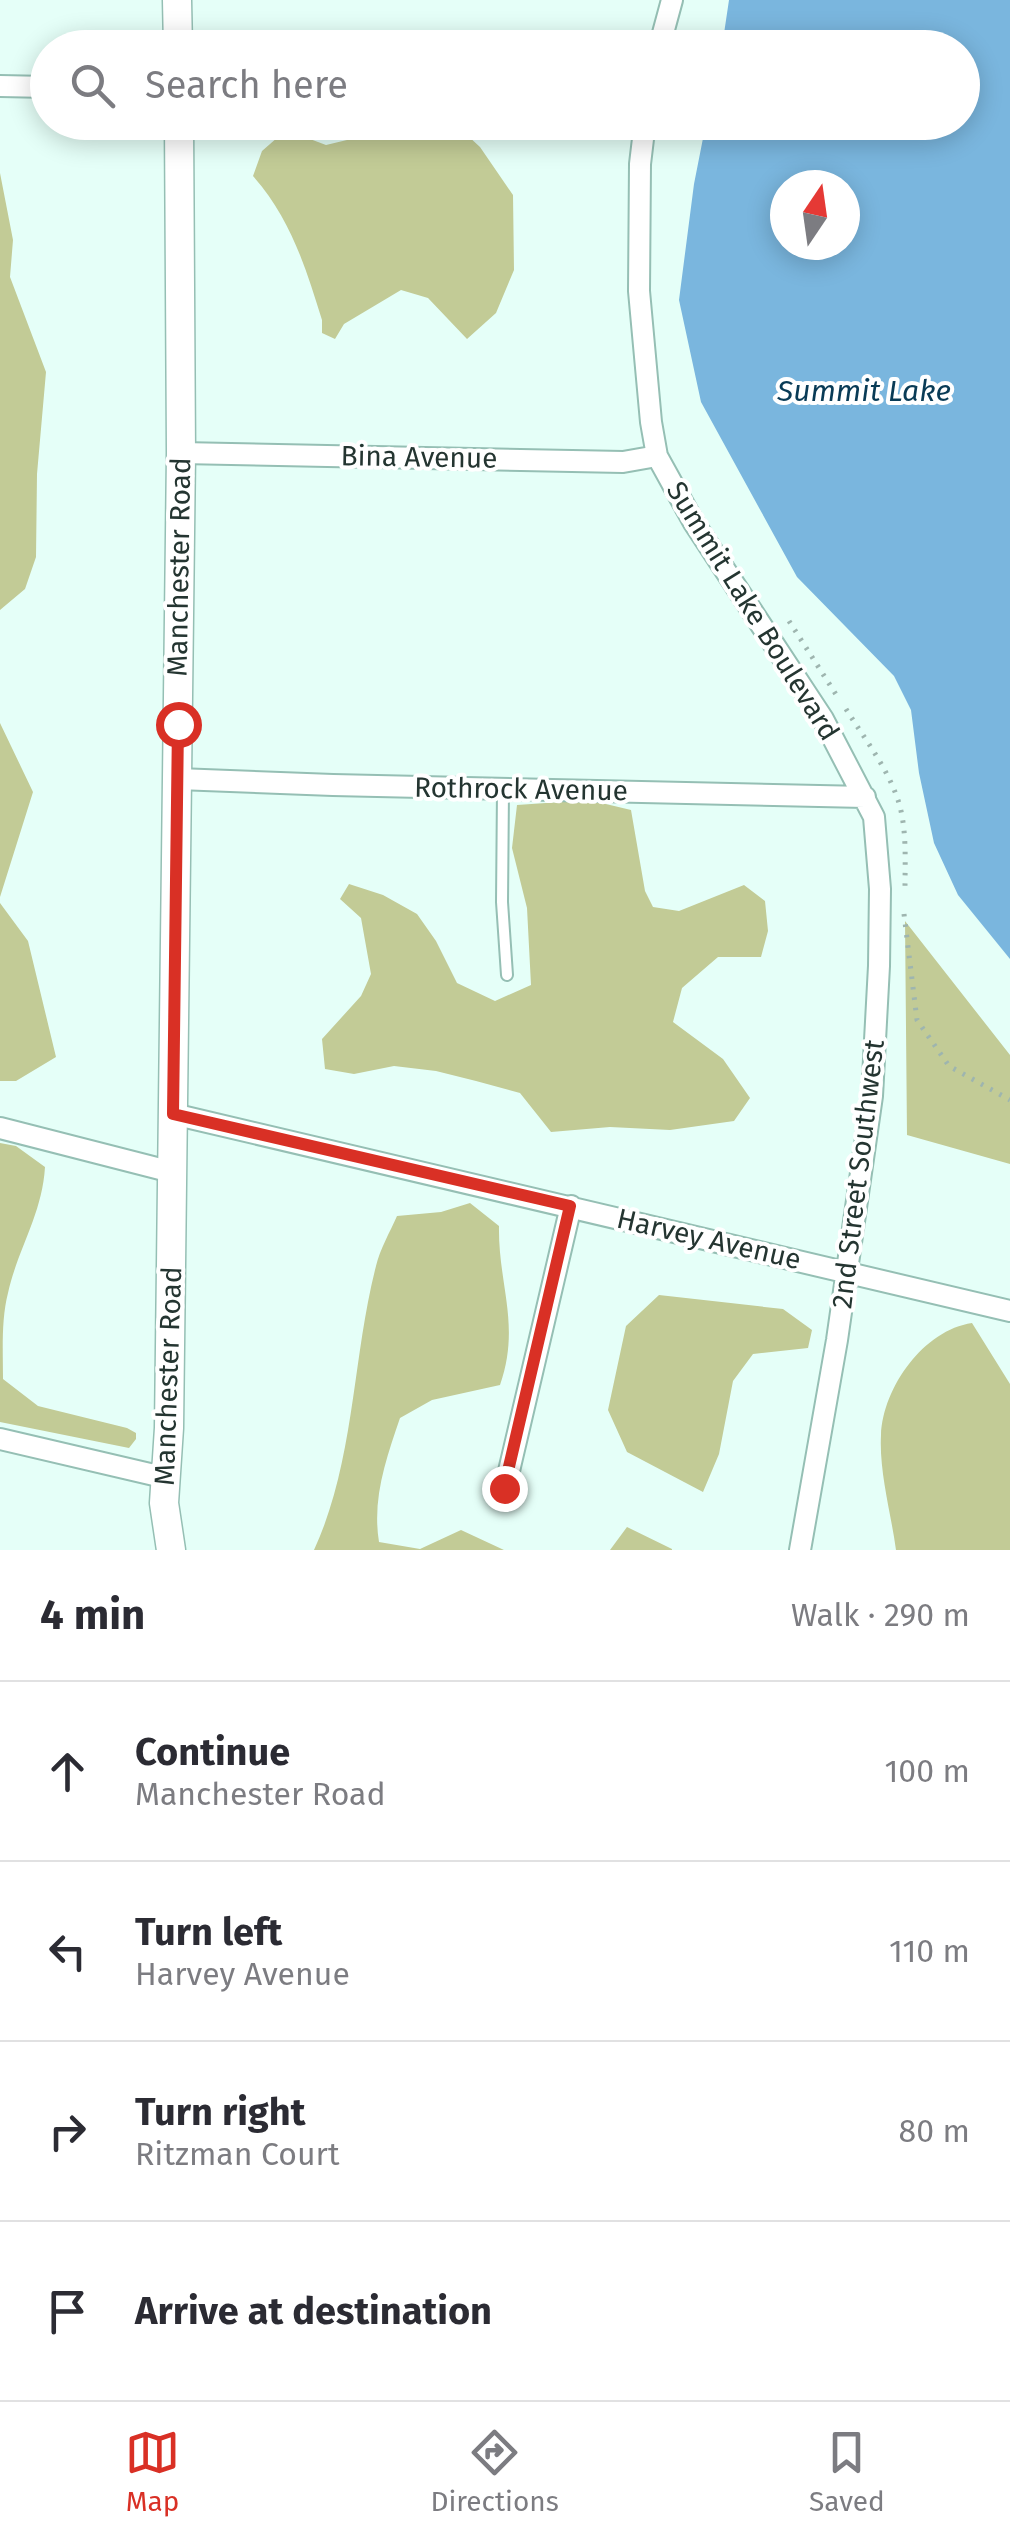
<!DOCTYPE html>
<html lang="en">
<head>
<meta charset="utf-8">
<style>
	body { margin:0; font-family:"Fira Sans",sans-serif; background:#f7f7f7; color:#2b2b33 }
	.compass { position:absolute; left:770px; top:170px; width:90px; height:90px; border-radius:50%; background:#fff; box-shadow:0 5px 25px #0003; rotate:13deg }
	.stop { position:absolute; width:30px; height:30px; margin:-22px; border:8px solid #d93025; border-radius:50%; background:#fff }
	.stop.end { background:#d93025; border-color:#fff; box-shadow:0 2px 10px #0008 }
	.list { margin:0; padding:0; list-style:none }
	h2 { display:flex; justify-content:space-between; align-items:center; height:130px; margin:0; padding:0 40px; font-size:42px }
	h2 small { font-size:32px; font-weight:400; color:#7c7c81 }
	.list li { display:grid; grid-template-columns:65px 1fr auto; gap:30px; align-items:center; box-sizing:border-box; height:180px; padding:0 40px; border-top:2px solid #e1e1e2 }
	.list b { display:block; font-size:38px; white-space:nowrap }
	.list p { margin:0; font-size:32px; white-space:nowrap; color:#7c7c81 }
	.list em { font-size:32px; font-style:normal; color:#7c7c81 }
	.icon { flex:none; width:55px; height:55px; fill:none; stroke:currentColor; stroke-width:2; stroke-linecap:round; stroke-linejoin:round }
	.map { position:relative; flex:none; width:1010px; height:1550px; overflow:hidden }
	.search { position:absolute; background:#fff; box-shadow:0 5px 25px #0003; left:30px; right:30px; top:30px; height:110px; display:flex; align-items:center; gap:25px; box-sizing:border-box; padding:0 35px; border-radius:55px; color:#7c7c81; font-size:38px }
	.sheet { height:850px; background:#fff }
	nav { display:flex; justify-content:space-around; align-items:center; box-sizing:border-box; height:140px; border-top:2px solid #e1e1e2; background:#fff; font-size:28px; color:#7c7c81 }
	nav a { display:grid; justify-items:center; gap:5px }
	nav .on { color:#d93025 }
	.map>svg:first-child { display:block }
	.green { fill:#c2cb96 }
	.water { fill:#7ab6de; fill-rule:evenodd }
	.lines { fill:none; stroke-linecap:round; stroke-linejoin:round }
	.service-casing { stroke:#95bfb4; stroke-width:14 }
	.minor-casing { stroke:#95bfb4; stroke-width:24 }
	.secondary-casing { stroke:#95bfb4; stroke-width:31 }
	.path { stroke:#9eb5af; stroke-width:5; stroke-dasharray:2.5 8; stroke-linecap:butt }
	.service { stroke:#fff; stroke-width:10 }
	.minor { stroke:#fff; stroke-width:20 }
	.secondary { stroke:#fff; stroke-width:28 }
	.route { stroke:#d93025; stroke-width:12 }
	.labels { text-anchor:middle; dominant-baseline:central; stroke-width:8; stroke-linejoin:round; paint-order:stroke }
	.street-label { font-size:28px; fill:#243531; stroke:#fff }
	.water-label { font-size:30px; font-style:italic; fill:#093b56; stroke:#fff }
</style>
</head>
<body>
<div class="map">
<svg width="1010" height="1550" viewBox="0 0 1010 1550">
	<rect width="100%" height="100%" fill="#e5fff8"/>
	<path class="green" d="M418 123H454L480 147 513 195 514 270 496 313 467 339 428 298 401 290 344 324 335 339 322 333V320C305 266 291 219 253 176L262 151 286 130 326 145Z
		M0 173 13 240 10 277 46 372 37 474 36 557 25 589 0 610Z
		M0 723 33 792 0 897Z
		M589 800 631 810 645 891 653 907 679 911 744 885 765 901 768 931 761 957H718L682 988 673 1022 723 1059 750 1098 734 1121 670 1130 610 1127 551 1132 520 1093 476 1081 436 1071 394 1066 354 1074 325 1069 322 1039 361 996 371 974 361 918 340 899 349 884 383 895 417 914 436 941 457 983 495 1001 531 985 527 908 512 848 517 805Z
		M0 903 28 941 56 1057 16 1081H0Z
		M905 921 1010 1055V1164L907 1135Z
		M0 1143 16 1146 45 1167C42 1215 18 1248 8 1293 1 1320 3 1352 3 1379L38 1406 127 1428 136 1433V1439L129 1448 0 1422Z
		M470 1203 499 1226C498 1285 521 1325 500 1385L432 1400 400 1418C386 1459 372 1499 379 1542L420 1549 461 1530 504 1550H314C355 1461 352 1359 376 1266 380 1249 390 1232 397 1216L441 1212Z
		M659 1295 783 1309 812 1330 808 1348 753 1354 733 1381 719 1454 703 1492 627 1452 608 1410 626 1326Z
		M972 1323 1010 1384V1550H896C891 1513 879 1472 881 1435 883 1387 924 1330 972 1323Z
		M627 1527 672 1549V1550H610Z"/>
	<path class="water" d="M729 0H1010V959L958 895 934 843 919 773 911 710 894 676 797 577 701 402 679 300 694 184 706 123 962 122V48L722 47ZM785 185H845V245H785Z"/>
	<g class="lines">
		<g class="service-casing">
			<path id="service" d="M503 790 502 902 507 975"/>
		</g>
		<g class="minor-casing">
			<path id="minor" d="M659 48 672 0
				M0 86 48 87
				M645 122 640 164 639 291 651 422 657 456 694 523 823 719 874 817 880 889 879 966 872 1096 837 1340 800 1550
				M181 453 623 462 657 456
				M178 779 333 785 865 797
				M173 1114 1010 1311
				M0 1128 172 1172
				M0 1439 167 1478
				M505 1488 571 1206"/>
		</g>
		<g class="secondary-casing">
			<path id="secondary" d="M177 0 178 48
				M171 1550 164 1503 169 1428 181 453 179 122"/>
		</g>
		<path class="path" d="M789 621 837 696
			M846 709C864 738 887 767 898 800 907 827 905 860 905 888
			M904 914 917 1020 949 1066 1010 1100"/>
		<use href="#service" class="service"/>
		<use href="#minor" class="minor"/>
		<use href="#secondary" class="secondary"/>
	</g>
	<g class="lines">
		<path class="route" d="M178 724 173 1114 570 1206 504 1488"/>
	</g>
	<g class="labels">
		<g class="street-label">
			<text transform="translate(419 457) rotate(1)">Bina Avenue</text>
			<text transform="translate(179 567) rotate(-89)">Manchester Road</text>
			<text transform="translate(753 611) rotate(58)">Summit Lake Boulevard</text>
			<text transform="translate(521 789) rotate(1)">Rothrock Avenue</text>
			<text transform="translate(858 1174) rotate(-83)">2nd Street Southwest</text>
			<text transform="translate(709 1239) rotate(13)">Harvey Avenue</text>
			<text transform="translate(168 1376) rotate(-88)">Manchester Road</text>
		</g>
		<g class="water-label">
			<text x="864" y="391">Summit Lake</text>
		</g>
	</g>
</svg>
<svg class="compass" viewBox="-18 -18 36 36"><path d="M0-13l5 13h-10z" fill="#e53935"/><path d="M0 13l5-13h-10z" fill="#7c7c81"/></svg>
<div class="stop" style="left:178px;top:724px"></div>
<div class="stop end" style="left:504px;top:1488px"></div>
<div class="search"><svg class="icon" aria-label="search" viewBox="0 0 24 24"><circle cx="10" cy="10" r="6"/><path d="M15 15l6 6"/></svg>Search here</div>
</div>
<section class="sheet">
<h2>4 min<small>Walk · 290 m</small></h2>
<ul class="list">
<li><svg class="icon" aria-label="ahead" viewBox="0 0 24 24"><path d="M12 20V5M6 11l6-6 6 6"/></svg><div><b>Continue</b><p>Manchester Road</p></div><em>100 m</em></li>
<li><svg class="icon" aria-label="left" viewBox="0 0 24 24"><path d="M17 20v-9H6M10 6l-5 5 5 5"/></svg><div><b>Turn left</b><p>Harvey Avenue</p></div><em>110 m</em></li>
<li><svg class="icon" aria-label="right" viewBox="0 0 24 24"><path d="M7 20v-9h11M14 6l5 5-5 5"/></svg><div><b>Turn right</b><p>Ritzman Court</p></div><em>80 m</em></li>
<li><svg class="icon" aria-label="arrive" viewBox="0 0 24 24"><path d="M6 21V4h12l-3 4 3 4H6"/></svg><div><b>Arrive at destination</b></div></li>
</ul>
</section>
<nav>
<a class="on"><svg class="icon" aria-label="map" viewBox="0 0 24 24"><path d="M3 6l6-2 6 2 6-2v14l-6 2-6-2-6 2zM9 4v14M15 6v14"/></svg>Map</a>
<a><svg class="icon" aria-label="directions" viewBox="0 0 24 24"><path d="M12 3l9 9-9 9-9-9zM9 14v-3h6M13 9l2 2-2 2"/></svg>Directions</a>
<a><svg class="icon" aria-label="saved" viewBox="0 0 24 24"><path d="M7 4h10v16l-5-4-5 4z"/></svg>Saved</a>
</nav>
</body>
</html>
